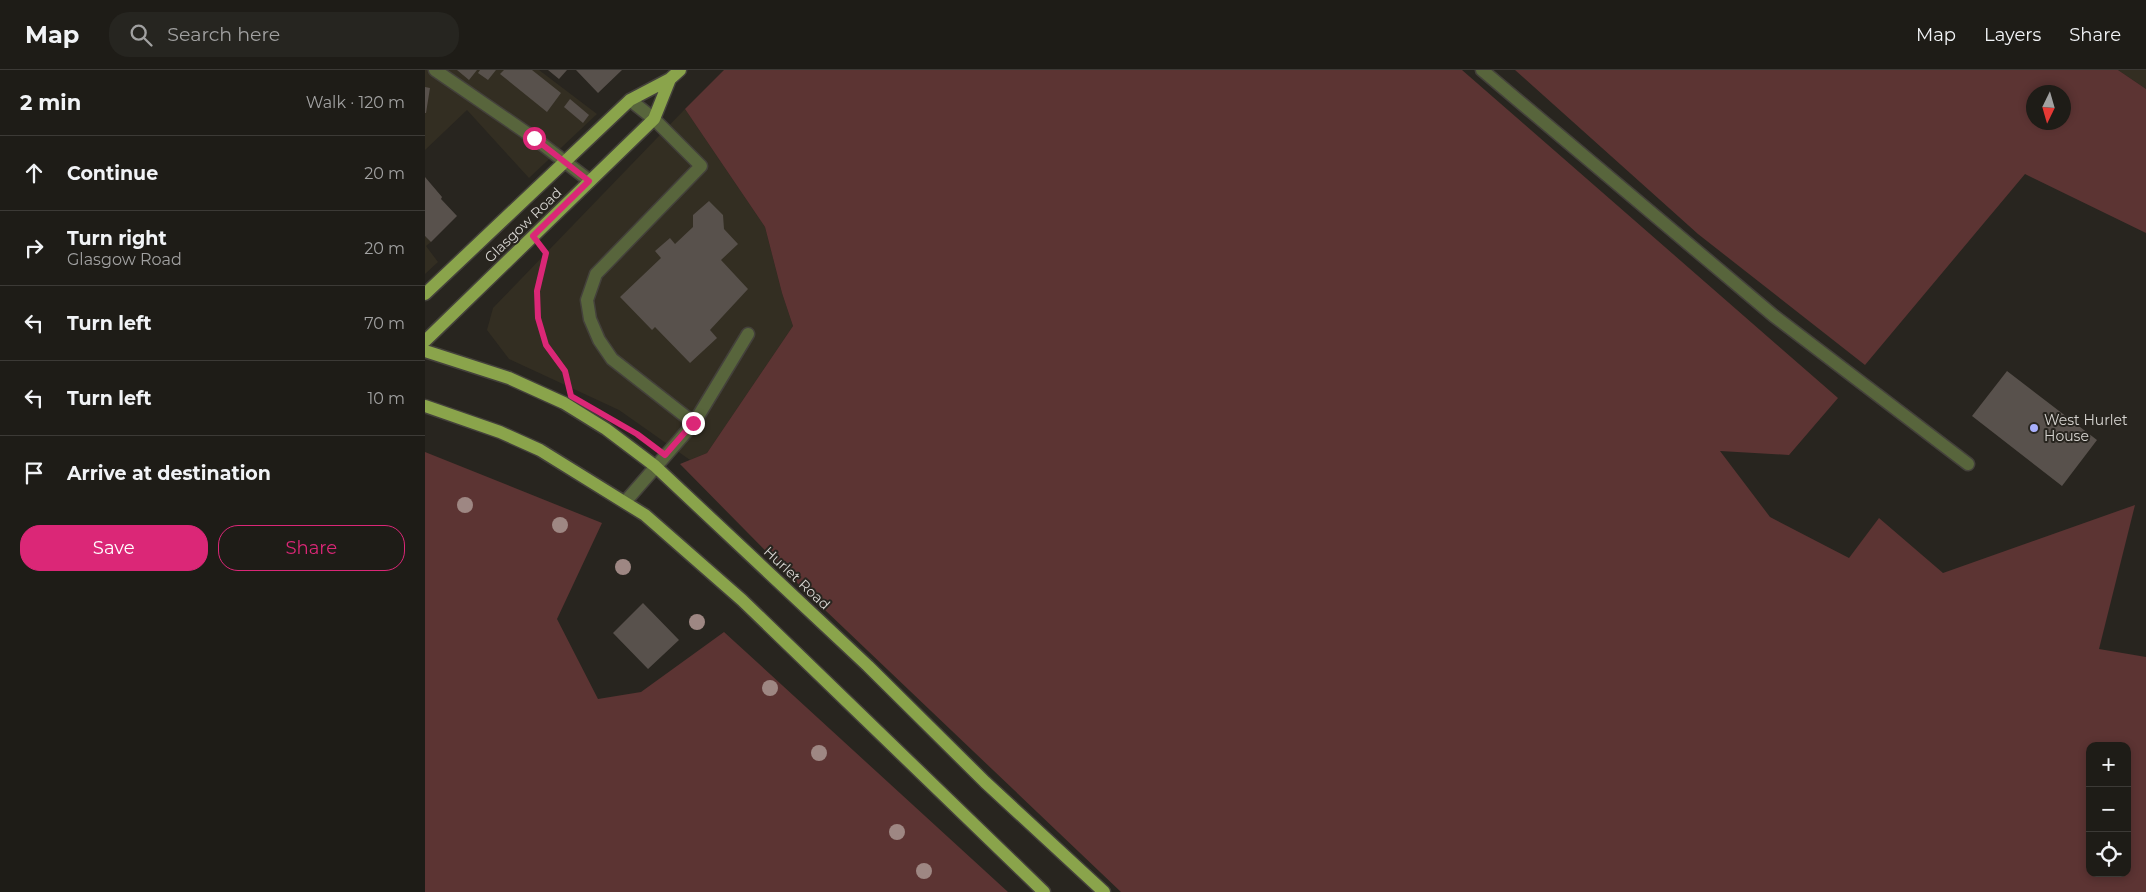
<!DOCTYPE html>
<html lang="en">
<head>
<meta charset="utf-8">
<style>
	body { margin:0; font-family:Montserrat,sans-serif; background:#262520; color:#f1f3f6 }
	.controls { position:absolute; right:15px; bottom:15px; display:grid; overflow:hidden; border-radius:10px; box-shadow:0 2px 8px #0003 }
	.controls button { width:45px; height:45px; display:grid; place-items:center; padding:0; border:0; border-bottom:1px solid #3c3a36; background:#1e1c17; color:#f1f3f6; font:25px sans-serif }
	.compass { position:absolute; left:1601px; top:15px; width:45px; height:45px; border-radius:50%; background:#1e1c17; box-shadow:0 2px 8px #0003; rotate:185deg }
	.stop { position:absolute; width:15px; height:15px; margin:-11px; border:4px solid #db2777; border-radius:50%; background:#fff }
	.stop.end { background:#db2777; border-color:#fff; box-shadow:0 1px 5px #0008 }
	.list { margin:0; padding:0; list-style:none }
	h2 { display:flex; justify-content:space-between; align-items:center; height:65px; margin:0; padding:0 20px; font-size:21px }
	h2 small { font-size:16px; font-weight:400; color:#a1a1a1 }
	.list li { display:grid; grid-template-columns:32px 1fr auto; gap:15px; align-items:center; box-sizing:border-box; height:75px; padding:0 20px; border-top:1px solid #3c3a36 }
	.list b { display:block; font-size:19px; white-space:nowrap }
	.list p { margin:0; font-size:16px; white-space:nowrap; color:#a1a1a1 }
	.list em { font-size:16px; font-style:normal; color:#a1a1a1 }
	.actions { display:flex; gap:10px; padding:15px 20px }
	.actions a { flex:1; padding:11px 0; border:1px solid #db2777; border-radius:20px; text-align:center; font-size:18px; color:#db2777 }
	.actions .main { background:#db2777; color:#fff }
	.icon { flex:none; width:28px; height:28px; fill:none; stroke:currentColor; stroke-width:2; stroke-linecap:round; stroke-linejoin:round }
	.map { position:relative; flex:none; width:1721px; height:822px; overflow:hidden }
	header { display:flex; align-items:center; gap:30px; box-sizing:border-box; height:70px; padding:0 25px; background:#1e1c17; border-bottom:1px solid #3c3a36 }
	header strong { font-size:24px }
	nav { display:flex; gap:28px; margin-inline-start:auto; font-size:18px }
	.search { width:350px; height:45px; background:#262520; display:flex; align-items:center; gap:12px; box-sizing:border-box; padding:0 18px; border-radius:20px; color:#a1a1a1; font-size:19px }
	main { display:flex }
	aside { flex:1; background:#1e1c17 }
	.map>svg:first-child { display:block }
	.built { fill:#332e22 }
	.green { fill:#5c3433; fill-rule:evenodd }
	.building { fill:#58514c }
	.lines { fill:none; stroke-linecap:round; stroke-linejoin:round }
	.lane-casing { stroke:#44413b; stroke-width:15 }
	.primary-casing { stroke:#44413b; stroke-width:15 }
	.path { stroke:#686560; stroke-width:3; stroke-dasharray:2.5 2.5; stroke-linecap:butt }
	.lane { stroke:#58653c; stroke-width:12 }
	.primary { stroke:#8aa44b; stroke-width:12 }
	.tree { fill:#9e8783 }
	.route { stroke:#db2777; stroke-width:6 }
	.poi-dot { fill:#a9b0fc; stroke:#28251f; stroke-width:2 }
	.labels { text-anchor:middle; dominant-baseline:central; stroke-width:4; stroke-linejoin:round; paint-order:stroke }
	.street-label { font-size:14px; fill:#d7d5d1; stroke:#28251f }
	.poi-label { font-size:14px; fill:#d7d5d1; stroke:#28251f; text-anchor:start }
</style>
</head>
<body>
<header>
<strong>Map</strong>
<div class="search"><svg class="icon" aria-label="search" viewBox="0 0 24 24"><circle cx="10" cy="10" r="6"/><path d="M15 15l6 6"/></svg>Search here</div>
<nav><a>Map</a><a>Layers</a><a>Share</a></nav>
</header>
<main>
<aside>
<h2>2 min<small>Walk · 120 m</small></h2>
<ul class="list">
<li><svg class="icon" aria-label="ahead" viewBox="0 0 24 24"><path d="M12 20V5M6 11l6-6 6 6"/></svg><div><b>Continue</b></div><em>20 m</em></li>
<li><svg class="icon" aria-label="right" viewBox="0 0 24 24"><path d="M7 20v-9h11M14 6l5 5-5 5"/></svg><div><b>Turn right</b><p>Glasgow Road</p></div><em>20 m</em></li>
<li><svg class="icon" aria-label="left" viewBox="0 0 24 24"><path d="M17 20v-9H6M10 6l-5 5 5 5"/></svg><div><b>Turn left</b></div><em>70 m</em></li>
<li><svg class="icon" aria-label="left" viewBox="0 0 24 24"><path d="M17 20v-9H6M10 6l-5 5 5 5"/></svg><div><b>Turn left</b></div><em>10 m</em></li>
<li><svg class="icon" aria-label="arrive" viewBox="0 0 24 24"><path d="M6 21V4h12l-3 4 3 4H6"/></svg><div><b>Arrive at destination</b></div></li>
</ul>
<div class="actions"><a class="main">Save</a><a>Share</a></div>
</aside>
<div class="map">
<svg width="1721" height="822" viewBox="0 0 1721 822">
	<rect width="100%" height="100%" fill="#28251f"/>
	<path class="built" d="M0 0H114L172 44 104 108 42 40 0 80Z
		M1693 0H1721V19Z
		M260 39 340 157 357 223 368 256 282 383 265 390 194 340 84 289 62 260 68 238Z
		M0 166 6 172 1 176 13 192 0 204Z"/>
	<path class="green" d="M299 0H1037L1413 328 1364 385 1295 381 1345 447 1424 488 1454 448 1518 503 1710 435 1674 579 1721 587V822H696L379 520 255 394 282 383 368 256 357 223 340 157 260 39ZM1665 676H1702V803H1665Z
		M1090 0H1693L1721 19V163L1600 104 1440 295 1273 164ZM1608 22H1638V52H1608Z
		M0 382 177 453 132 549 173 629 216 622 299 562 583 822H0Z"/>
	<path class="building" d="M32 0H52L44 10Z
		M55 0H71L63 10 53 3Z
		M79 0H107L136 23 122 42 75 4Z
		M123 0H142L134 9Z
		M151 0H197L173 23Z
		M0 17 5 18 1 43H0Z
		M145 29 164 45 158 53 139 37Z
		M0 107 17 127 16 129 32 146 6 172 0 166Z
		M284 131 298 145 299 159 313 174 296 190 323 219 285 260 292 268 265 293 230 257 227 260 195 227 236 188 230 181 245 168 250 174 268 157V145Z
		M1582 301 1672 370 1637 416 1547 346Z
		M218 533 254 570 223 599 188 563Z"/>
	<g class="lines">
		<g class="lane-casing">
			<path id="lane" d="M10 0 109 68 165 111
				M1057 0 1349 246 1543 394
				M205 30 229 49 276 96 171 204 162 230 165 249 174 270 187 289 269 353
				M200 432 269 353 323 264"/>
		</g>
		<g class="primary-casing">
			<path id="primary" d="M0 224 205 30 245 9 255 0
				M0 271 229 49 245 9
				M0 281 84 308 139 333 181 359 230 396 443 596 560 712 679 822
				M0 336 75 362 115 380 220 445 317 530 619 822"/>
		</g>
		<path class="path" d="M120 182 112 221 113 248 121 275 140 301 143 314"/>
		<use href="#lane" class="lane"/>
		<use href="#primary" class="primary"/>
	</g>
	<g class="tree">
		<circle cx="40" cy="435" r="8"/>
		<circle cx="135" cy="455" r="8"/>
		<circle cx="198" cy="497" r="8"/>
		<circle cx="272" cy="552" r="8"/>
		<circle cx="345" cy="618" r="8"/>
		<circle cx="394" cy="683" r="8"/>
		<circle cx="472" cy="762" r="8"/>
		<circle cx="499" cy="801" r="8"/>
	</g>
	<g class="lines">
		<path class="route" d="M109 68 164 111 108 166 121 183 112 221 113 248 121 275 140 301 146 326 212 364 240 385 268 353"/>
	</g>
	<circle class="poi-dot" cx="1609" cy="358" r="5"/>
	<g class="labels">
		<g class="street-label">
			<text transform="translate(98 155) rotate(-44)">Glasgow Road</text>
			<text transform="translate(372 508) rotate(43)">Hurlet Road</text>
		</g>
		<g class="poi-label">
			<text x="1619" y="350">West Hurlet<tspan x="1619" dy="16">House</tspan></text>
		</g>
	</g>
</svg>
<div class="controls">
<button>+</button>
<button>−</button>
<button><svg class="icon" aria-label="locate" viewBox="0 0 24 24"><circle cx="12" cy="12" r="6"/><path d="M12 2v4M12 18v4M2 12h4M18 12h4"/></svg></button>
</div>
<svg class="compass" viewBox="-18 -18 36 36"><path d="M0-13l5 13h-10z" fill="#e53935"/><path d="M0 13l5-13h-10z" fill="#a1a1a1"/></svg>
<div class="stop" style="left:109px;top:68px"></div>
<div class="stop end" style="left:268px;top:353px"></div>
</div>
</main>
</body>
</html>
